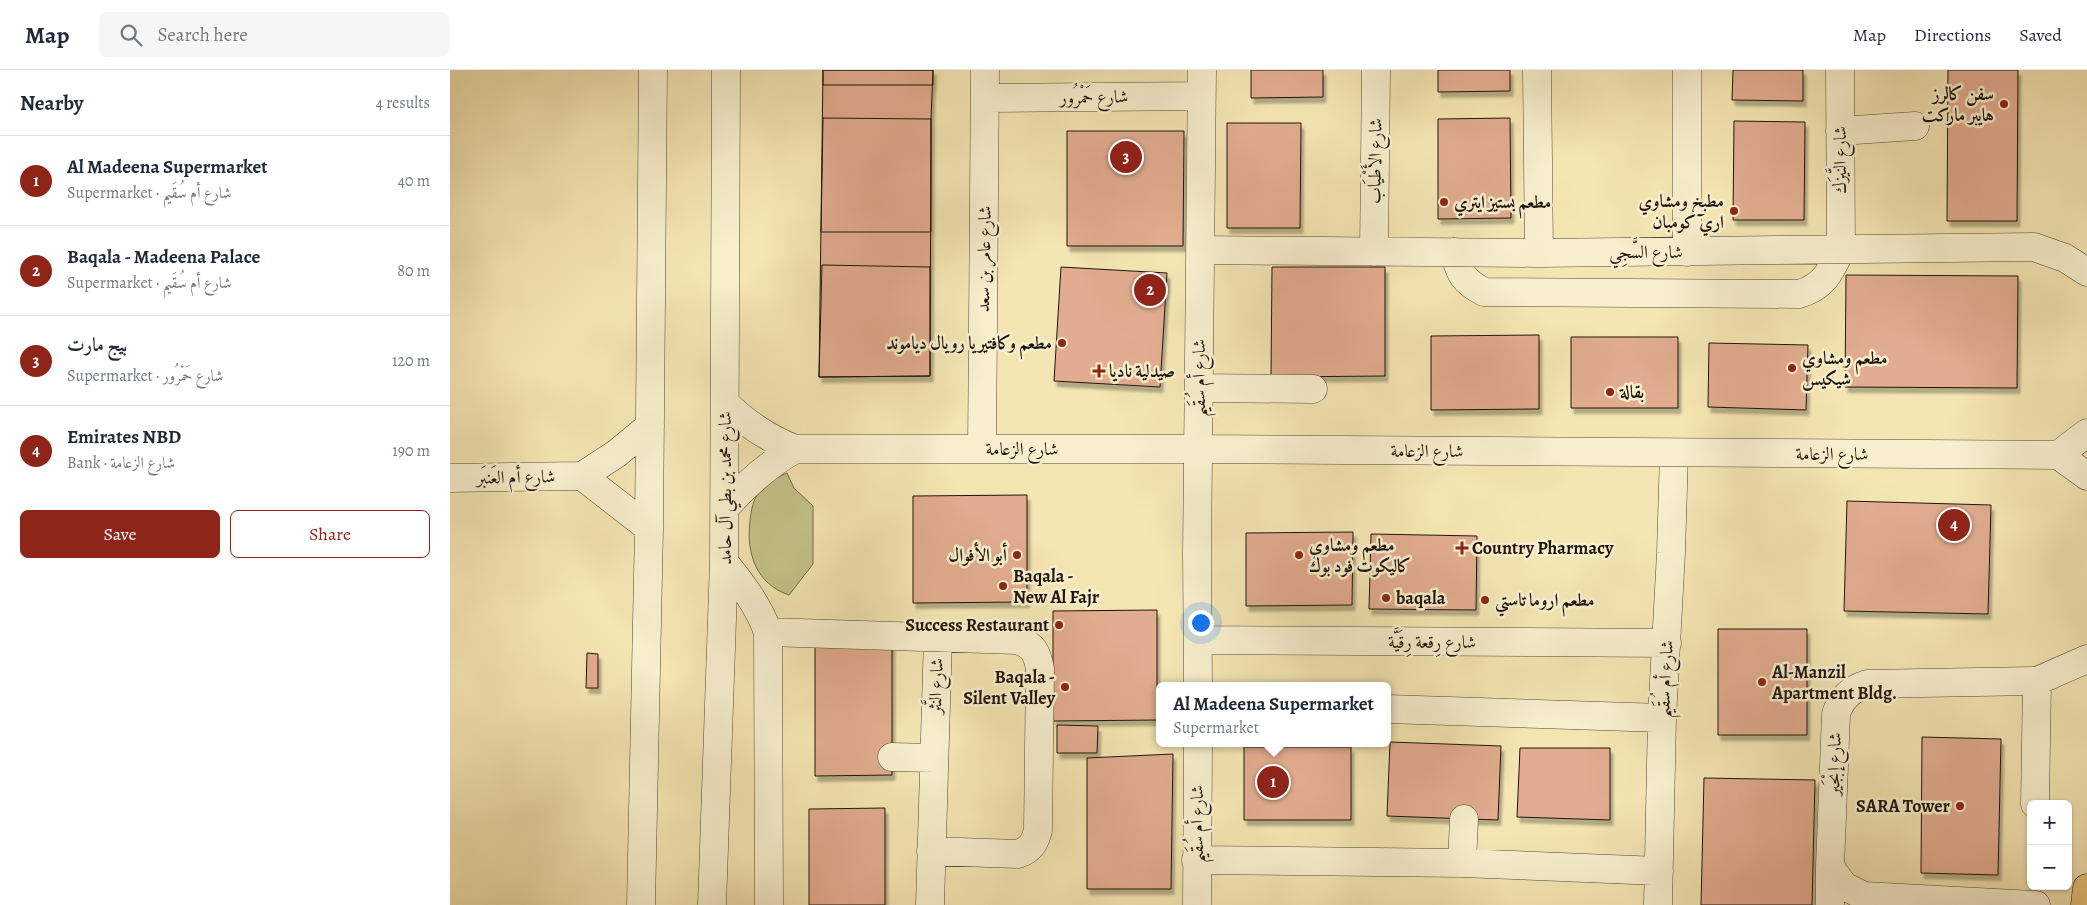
<!DOCTYPE html>
<html lang="en">
<head>
<meta charset="utf-8">
<style>
	body { margin:0; font-family:Alegreya,Amiri,serif; background:#f6f6f7; color:#1f2937 }
	.controls { position:absolute; right:15px; bottom:15px; display:grid; overflow:hidden; border-radius:8px; box-shadow:0 1px 4px #0004 }
	.controls button { width:45px; height:45px; display:grid; place-items:center; padding:0; border:0; border-bottom:1px solid #e0e1e3; background:#fff; color:#1f2937; font:25px sans-serif }
	.you { position:absolute; left:750px; top:552px; width:18px; height:18px; margin:-12px; border:4px solid #fff; border-radius:50%; background:#1a73e8; box-shadow:0 0 0 8px #1a73e833 }
	.badge { display:grid; place-items:center; width:32px; height:32px; border-radius:50%; background:#8f2418; color:#fff; font-size:16px; font-weight:700 }
	.pin { position:absolute; translate:-50% -50%; border:2px solid #fff; box-shadow:0 1px 5px #0006 }
	.popup { position:absolute; left:706px; top:612px; width:235px; height:65px; box-sizing:border-box; display:grid; place-content:center; border-radius:8px; background:#fff; filter:drop-shadow(0 1px 4px #0005); font-size:16px; white-space:nowrap; color:#747a83 }
	.popup b { font-size:19px; color:#1f2937 }
	.popup::after { content:''; position:absolute; left:50%; top:100%; margin-left:-10px; border:10px solid transparent; border-top-color:#fff }
	.list { margin:0; padding:0; list-style:none }
	h2 { display:flex; justify-content:space-between; align-items:center; height:65px; margin:0; padding:0 20px; font-size:21px }
	h2 small { font-size:16px; font-weight:400; color:#747a83 }
	.list li { display:grid; grid-template-columns:32px 1fr auto; gap:15px; align-items:center; box-sizing:border-box; height:90px; padding:0 20px; border-top:1px solid #e0e1e3 }
	.list b { display:block; font-size:19px; white-space:nowrap }
	.list p { margin:0; font-size:16px; white-space:nowrap; color:#747a83 }
	.list em { font-size:16px; font-style:normal; color:#747a83 }
	.actions { display:flex; gap:10px; padding:15px 20px }
	.actions a { flex:1; padding:11px 0; border:1px solid #8f2418; border-radius:8px; text-align:center; font-size:18px; color:#8f2418 }
	.actions .main { background:#8f2418; color:#fff }
	.icon { flex:none; width:28px; height:28px; fill:none; stroke:currentColor; stroke-width:2; stroke-linecap:round; stroke-linejoin:round }
	.map { position:relative; flex:none; width:1637px; height:835px; overflow:hidden }
	header { display:flex; align-items:center; gap:30px; box-sizing:border-box; height:70px; padding:0 25px; background:#fff; border-bottom:1px solid #e0e1e3 }
	header strong { font-size:24px }
	nav { display:flex; gap:28px; margin-inline-start:auto; font-size:18px }
	.search { width:350px; height:45px; background:#f6f6f7; display:flex; align-items:center; gap:12px; box-sizing:border-box; padding:0 18px; border-radius:8px; color:#747a83; font-size:19px }
	main { display:flex }
	aside { flex:1; background:#fff }
	.map>svg:first-child { display:block }
	.green { fill:#c3c388; stroke:#706c4a }
	.building { fill:#e1ac8f; stroke:#1e150c; filter:url(#shadow) }
	.lines { fill:none; stroke-linecap:round; stroke-linejoin:round }
	.minor-casing { stroke:#544936; stroke-width:29 }
	.major-casing { stroke:#1e150c; stroke-width:29 }
	.minor { stroke:#f8efce; stroke-width:28 }
	.major { stroke:#eac37a; stroke-width:28 }
	.poi-dot { fill:#8f2418; stroke:#f8efce; stroke-width:2 }
	.labels { text-anchor:middle; dominant-baseline:central; stroke-width:5; stroke-linejoin:round; paint-order:stroke }
	.poi-label { font-size:18px; font-weight:bold; fill:#1e150c; stroke:#f8efce; text-anchor:start }
	.street-label { font-size:18px; fill:#1e150c; stroke:#f8efce }
</style>
</head>
<body>
<header>
<strong>Map</strong>
<div class="search"><svg class="icon" aria-label="search" viewBox="0 0 24 24"><circle cx="10" cy="10" r="6"/><path d="M15 15l6 6"/></svg>Search here</div>
<nav><a>Map</a><a>Directions</a><a>Saved</a></nav>
</header>
<main>
<aside>
<h2>Nearby<small>4 results</small></h2>
<ul class="list">
<li><span class="badge">1</span><div><b>Al Madeena Supermarket</b><p>Supermarket · شارع أم سُقَيم</p></div><em>40 m</em></li>
<li><span class="badge">2</span><div><b>Baqala - Madeena Palace</b><p>Supermarket · شارع أم سُقَيم</p></div><em>80 m</em></li>
<li><span class="badge">3</span><div><b>بيج مارت</b><p>Supermarket · شارع حَمْرُور</p></div><em>120 m</em></li>
<li><span class="badge">4</span><div><b>Emirates NBD</b><p>Bank · شارع الزعامة</p></div><em>190 m</em></li>
</ul>
<div class="actions"><a class="main">Save</a><a>Share</a></div>
</aside>
<div class="map">
<svg width="1637" height="835" viewBox="0 0 1637 835">
	<defs>
		<filter id="shadow"><feDropShadow dx="3" dy="5.5" stdDeviation="1" flood-color="#0004"/></filter>
	</defs>
	<rect width="100%" height="100%" fill="#f4e6b3"/>
	<filter id="stains"><feTurbulence type="fractalNoise" baseFrequency=".004" numOctaves="4"/><feColorMatrix values="0 0 0 0 .2 0 0 0 0 .09 0 0 0 0 .02 0 0 0 .5 -.17"/></filter>
	<radialGradient id="worn" r=".72"><stop offset=".6" stop-color="#630" stop-opacity="0"/><stop offset="1" stop-color="#630" stop-opacity=".3"/></radialGradient>
	<path class="green" d="M337 403 344 418 363 436V494L339 525C306 514 296 483 300 451 301 442 302 434 307 425 314 414 325 408 337 403Z"/>
	<path class="building" d="M373 0H483V15H373Z
		M373 0H483L481 49 480 306 369 307Z
		M801 0H873V27L801 28Z
		M988 0H1060V21L988 22Z
		M1283 0H1353V31L1282 30Z
		M1498 0H1568L1567 151H1497Z
		M373 48 481 49V162H371Z
		M1060 48 1061 148 988 149V49Z
		M1284 51 1355 52 1354 150H1283Z
		M777 53H851L850 158H777Z
		M617 61H734L733 176H617Z
		M372 195 480 197V306L369 307Z
		M611 197 717 203 710 317 604 311Z
		M822 197H935V306L821 307Z
		M1396 205 1568 206 1567 318 1395 317Z
		M1089 265V339L981 340V266Z
		M1121 267H1228V338H1121Z
		M1259 273 1358 275 1356 340 1258 337Z
		M577 425V532L463 533V426Z
		M1397 431 1541 435 1538 544 1394 541Z
		M903 462 902 535 796 536V463Z
		M921 464 1027 466 1026 540 919 539Z
		M707 540V650L603 651V541Z
		M1268 559H1357V665H1268Z
		M442 574V705L365 706V575Z
		M137 583 148 584V618H136Z
		M607 655 648 656 647 683H607Z
		M1472 667 1551 669 1548 805 1471 803Z
		M940 672 1051 676 1048 750 937 746Z
		M794 677H901V750H794Z
		M1070 678H1160V750L1067 747Z
		M723 684 721 819H637V688Z
		M1254 708 1365 710 1362 835H1251Z
		M435 738V835H359V739Z"/>
	<g class="lines">
		<g class="minor-casing">
			<path id="minor" d="M1087 0 1089 183
				M1237 0V182
				M536 28 751 26
				M1390 61 1465 56
				M750 180 1089 183 1584 177 1615 188 1637 202
				M924 182 926 0
				M1004 182C1010 204 1013 211 1034 222L1349 224C1374 217 1381 201 1391 179L1390 0
				M749 318 863 319
				M275 333C296 354 317 368 345 379H749L1608 385 1637 406
				M532 379 535 0
				M1608 385 1637 363
				M132 406 199 458
				M0 408 132 406 166 384 200 356
				M275 438C296 414 317 395 345 379
				M274 492C292 514 308 535 318 562L319 835
				M318 562 567 570C584 575 587 583 590 599L588 760C585 773 580 780 568 784L481 781
				M748 570 1217 573
				M748 616 747 484 752 0
				M937 639 1212 648
				M442 687 484 688
				M1585 734 1587 611
				M746 790 1012 793 1209 801
				M1012 793 1014 749
				M1380 797V835
				M191 835 199 458 203 0
				M262 835 274 492 276 0
				M480 835 488 567
				M747 835 748 673
				M1208 835 1212 648 1221 483 1224 383
				M1586 835 1414 826 1394 816 1380 797 1386 644C1391 628 1401 619 1417 614L1587 611 1637 589"/>
		</g>
		<g class="major-casing">
			<path id="major" d="M1635 835 1637 818"/>
		</g>
		<use href="#minor" class="minor"/>
		<use href="#major" class="major"/>
	</g>
	<g class="poi-dot">
		<circle cx="1554" cy="34" r="5"/>
		<circle cx="994" cy="132" r="5"/>
		<circle cx="1284" cy="141" r="5"/>
		<circle cx="612" cy="273" r="5"/>
		<circle cx="1342" cy="298" r="5"/>
		<path d="M646.5 293.5h5v5h5v5h-5v5h-5v-5h-5v-5h5z"/>
		<circle cx="1160" cy="322" r="5"/>
		<path d="M1009.5 470.5h5v5h5v5h-5v5h-5v-5h-5v-5h5z"/>
		<circle cx="567" cy="485" r="5"/>
		<circle cx="849" cy="485" r="5"/>
		<circle cx="553" cy="516" r="5"/>
		<circle cx="936" cy="528" r="5"/>
		<circle cx="1035" cy="530" r="5"/>
		<circle cx="609" cy="555" r="5"/>
		<circle cx="1312" cy="612" r="5"/>
		<circle cx="615" cy="617" r="5"/>
		<circle cx="1510" cy="736" r="5"/>
	</g>
	<g class="labels">
		<g class="poi-label">
			<text x="1544" y="24" text-anchor="end">سفن كالرز<tspan x="1544" dy="21">هايبر ماركت</tspan></text>
			<text x="1274" y="131" text-anchor="end">مطبخ ومشاوي<tspan x="1274" dy="21">اري كومبان</tspan></text>
			<text x="1004" y="132">مطعم بستيز ايتري</text>
			<text x="602" y="273" text-anchor="end">مطعم وكافتيريا رويال دياموند</text>
			<text x="1352" y="288">مطعم ومشاوي<tspan x="1352" dy="21">شيكيس</tspan></text>
			<text x="659" y="301">صيدلية ناديا</text>
			<text x="1170" y="322">بقالة</text>
			<text x="859" y="475">مطعم ومشاوي<tspan x="859" dy="21">كاليكوت فود بوك</tspan></text>
			<text x="1022" y="478">Country Pharmacy</text>
			<text x="557" y="485" text-anchor="end">أبو الأفوال</text>
			<text x="563" y="506">Baqala -<tspan x="563" dy="21">New Al Fajr</tspan></text>
			<text x="946" y="528">baqala</text>
			<text x="1045" y="530">مطعم اروما تاستي</text>
			<text x="599" y="555" text-anchor="end">Success Restaurant</text>
			<text x="1322" y="602">Al-Manzil<tspan x="1322" dy="21">Apartment Bldg.</tspan></text>
			<text x="605" y="607" text-anchor="end">Baqala -<tspan x="605" dy="21">Silent Valley</tspan></text>
			<text x="1500" y="736" text-anchor="end">SARA Tower</text>
		</g>
		<g class="street-label">
			<text transform="translate(644 27) rotate(-1)">شارع حَمْرُور</text>
			<text transform="translate(1390 90) rotate(-90)">شارع النَّيزَك</text>
			<text transform="translate(925 91) rotate(-89)">شارع الأَطْيَاب</text>
			<text x="1196" y="182">شارع السَّجِي</text>
			<text transform="translate(534 189) rotate(-89)">شارع عامر بن سعد</text>
			<text transform="translate(749 308) rotate(-90)">شارع أم سُقَيم</text>
			<text x="572" y="379">شارع الزعامة</text>
			<text x="977" y="381">شارع الزعامة</text>
			<text x="1382" y="384">شارع الزعامة</text>
			<text transform="translate(66 407) rotate(-1)">شارع أم العَنبَر</text>
			<text transform="translate(275 418) rotate(-90)">شارع محمد بن بطي آل حامد</text>
			<text x="982" y="572">شارع رِقعة رِقَيَّة</text>
			<text transform="translate(1215 609) rotate(-87)">شارع أم سُقَيم</text>
			<text transform="translate(486 616) rotate(-88)">شارع النَّثر</text>
			<text transform="translate(1384 694) rotate(-88)">شارع إبْجَير</text>
			<text transform="translate(747 754) rotate(-90)">شارع أم سُقَيم</text>
		</g>
	</g>
	<rect width="100%" height="100%" filter="url(#stains)"/>
	<rect width="100%" height="100%" fill="url(#worn)"/>
</svg>
<div class="controls">
<button>+</button>
<button>−</button>
</div>
<div class="you"></div>
<div class="pin badge" style="left:823px;top:712px">1</div>
<div class="popup"><b>Al Madeena Supermarket</b>Supermarket</div>
<div class="pin badge" style="left:700px;top:220px">2</div>
<div class="pin badge" style="left:676px;top:87px">3</div>
<div class="pin badge" style="left:1504px;top:455px">4</div>
</div>
</main>
</body>
</html>
